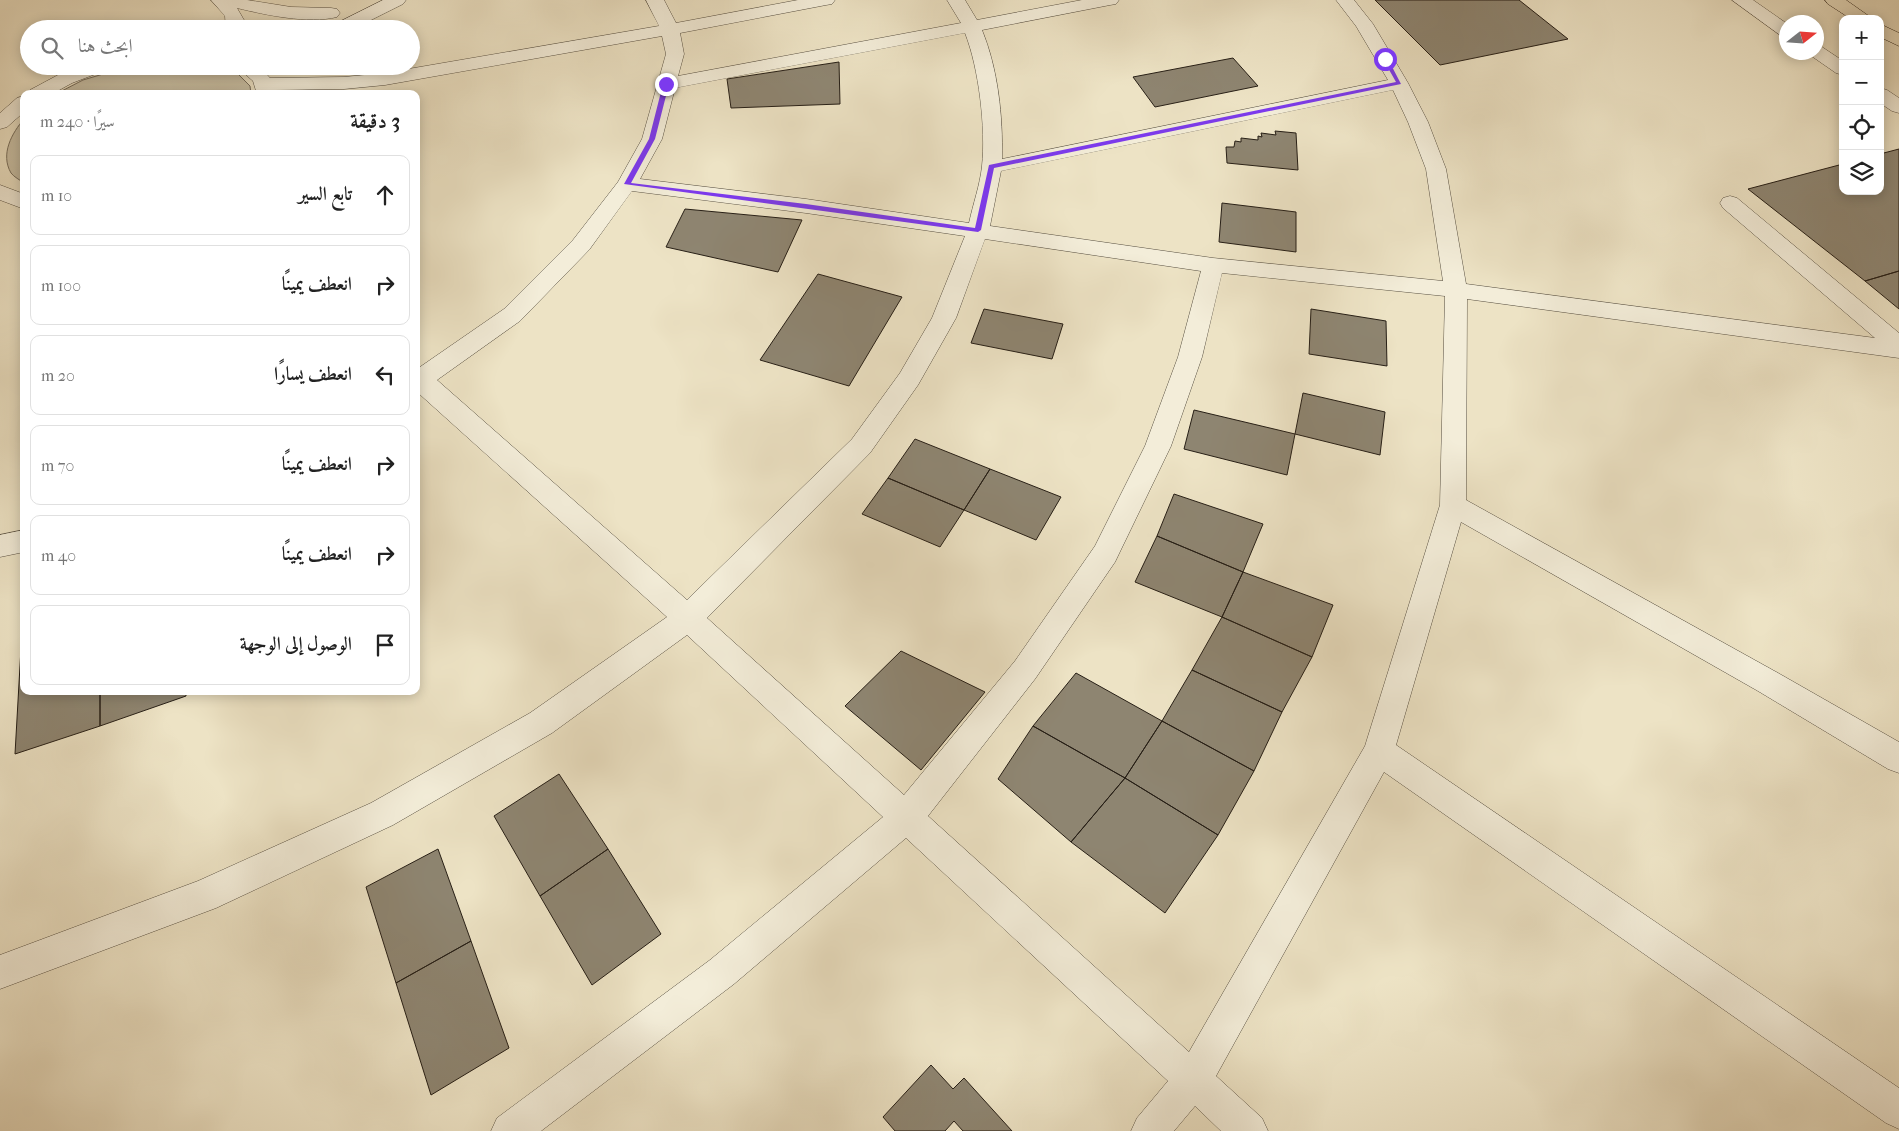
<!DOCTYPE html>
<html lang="ar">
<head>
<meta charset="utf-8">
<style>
	body { margin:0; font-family:"IM FELL French Canon",Amiri,serif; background:#f6f6f6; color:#222; direction:rtl }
	.controls { position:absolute; right:15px; top:15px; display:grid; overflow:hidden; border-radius:10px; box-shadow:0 2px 12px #0003 }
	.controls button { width:45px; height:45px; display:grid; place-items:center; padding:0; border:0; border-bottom:1px solid #e0e0e0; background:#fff; color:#222; font:25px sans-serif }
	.compass { position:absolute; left:1779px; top:15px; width:45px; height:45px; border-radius:50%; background:#fff; box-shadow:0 2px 12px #0003; rotate:73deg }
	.stop { position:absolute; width:15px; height:15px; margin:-11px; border:4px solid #7c3aed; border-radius:50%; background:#fff }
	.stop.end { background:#7c3aed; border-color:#fff; box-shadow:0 1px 5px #0008 }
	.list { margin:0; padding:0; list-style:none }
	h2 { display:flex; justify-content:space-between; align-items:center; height:65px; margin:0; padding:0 20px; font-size:21px }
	h2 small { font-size:16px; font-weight:400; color:#767676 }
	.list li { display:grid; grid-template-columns:32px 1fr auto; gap:15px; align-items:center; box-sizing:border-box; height:80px; margin:0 10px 10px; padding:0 10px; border:1px solid #e0e0e0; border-radius:10px }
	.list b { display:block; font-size:19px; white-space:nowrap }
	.list em { font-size:16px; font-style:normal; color:#767676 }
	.icon { flex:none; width:28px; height:28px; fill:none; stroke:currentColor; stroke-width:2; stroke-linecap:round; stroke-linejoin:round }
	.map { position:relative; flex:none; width:1899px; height:1131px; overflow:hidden; direction:ltr }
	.search { position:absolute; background:#fff; box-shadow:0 2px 12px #0003; left:20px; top:20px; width:400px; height:55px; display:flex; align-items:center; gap:12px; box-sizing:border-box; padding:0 18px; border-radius:28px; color:#767676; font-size:19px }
	.panel { position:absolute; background:#fff; box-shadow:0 2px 12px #0003; left:20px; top:90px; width:400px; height:605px; border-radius:10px; direction:rtl }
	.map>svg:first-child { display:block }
	.green { fill:#cbc2a7; stroke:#79705e }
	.building { fill:#8e8571; stroke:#271f16 }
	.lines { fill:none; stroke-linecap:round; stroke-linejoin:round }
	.minor-casing { stroke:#585042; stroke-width:1 }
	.major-casing { stroke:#271f16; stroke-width:1 }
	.minor { fill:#f3edd9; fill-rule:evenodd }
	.major { fill:#ede3c5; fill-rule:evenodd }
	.route { fill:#7c3aed }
</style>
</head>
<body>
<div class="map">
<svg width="1899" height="1131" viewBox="0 0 1899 1131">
	<rect width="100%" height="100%" fill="#ede3c5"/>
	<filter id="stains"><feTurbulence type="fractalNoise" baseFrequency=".004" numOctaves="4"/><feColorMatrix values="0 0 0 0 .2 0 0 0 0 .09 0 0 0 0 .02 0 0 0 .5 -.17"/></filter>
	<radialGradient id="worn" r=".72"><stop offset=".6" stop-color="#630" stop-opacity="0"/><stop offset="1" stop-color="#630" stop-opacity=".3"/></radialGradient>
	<path class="green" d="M130 66H220L236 72 250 86 251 94H56L83 80Z
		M24 119V183C20 180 14 177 11 173 0 154 12 133 24 119Z"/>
	<path class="building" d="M1375 0H1519L1568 39 1440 65Z
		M1233 58 1258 86 1155 107 1133 77Z
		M839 62 840 104 731 108 727 79Z
		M1275 131 1296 133 1298 170 1227 163 1226 147H1234L1235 141 1241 142V138L1258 140V136L1262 137 1261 133 1276 135Z
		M1899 149V271L1865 281 1748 189 1843 164V191H1880V154Z
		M1222 203 1296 212V252L1219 242Z
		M685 209 802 220 778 272 666 247Z
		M1899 271V309L1865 281Z
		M818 274 902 297 849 386 760 360Z
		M984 309 1063 324 1052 359 971 343Z
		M1311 309 1386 321 1387 366 1309 354Z
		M1303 393 1385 412 1380 455 1295 434Z
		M1194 410 1295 434 1287 475 1184 449Z
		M915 439 990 469 964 510 888 478Z
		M990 469 1061 497 1036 540 964 510Z
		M888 478 964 510 940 547 862 514Z
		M1174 494 1263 524 1243 572 1157 536Z
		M1157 536 1243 572 1222 617 1135 582Z
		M1243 572 1333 605 1312 657 1222 617Z
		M1222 617 1312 657 1282 712 1192 670Z
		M24 647V691H100V726L15 754 21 648Z
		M901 651 985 692 921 770 845 706Z
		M1192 670 1282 712 1254 771 1162 721Z
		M1076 673 1162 721 1125 778 1033 726Z
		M100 691H186V696L100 726Z
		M1162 721 1254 771 1218 835 1125 778Z
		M1033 726 1125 778 1071 842 998 779Z
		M559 774 608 849 540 896 494 816Z
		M1125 778 1218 835 1165 913 1071 842Z
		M438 849 471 941 396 983 366 887Z
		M608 849 661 934 592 985 540 896Z
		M471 941 509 1048 431 1095 396 983Z
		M931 1065 953 1089 964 1078 1012 1131H963L954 1121 945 1131H895L883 1117Z"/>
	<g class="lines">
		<g class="minor-casing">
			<path id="minor" d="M211 0H247L291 7 331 8 337 9 340 13 337 17C308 24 266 15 237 8L244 20V29H226L225 16Z
				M383 0H406L403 4 353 29H330L333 25Z
				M646 0H664L676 23 798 0H835L832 4 826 5 680 33 684 54 678 76 961 23 947 0H965L977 20 1082 0H1119L1116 4 1110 5 982 30C998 69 1003 116 1002 159L1388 80 1356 26 1336 0H1354L1373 24 1408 83 1428 122 1446 169 1466 284 1875 338 1723 208 1720 203 1723 198 1730 196 1737 198 1899 333V358L1467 299 1466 500 1778 673 1899 742V773L1888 769 1758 691 1461 522 1396 745 1899 1088V1129L1886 1123 1384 772 1216 1076 1262 1118 1268 1131H1221L1195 1106 1174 1131H1131L1137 1118 1168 1081 906 838 734 984 541 1131H491L497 1118 710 960 883 817 687 635 552 733 393 825 216 908 0 989V955L198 881 371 803 530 713 667 617 416 391V366L420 367 504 309 573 240 618 182 642 139 666 54 662 36 385 85 344 89 275 90 276 94H257L253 81 236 66H259L270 78 344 77 385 73 659 26ZM965 33C979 68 986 129 982 166 980 185 973 204 969 223L806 199 640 179 662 139 675 88ZM1393 90 1408 122 1426 169 1443 281 1213 258 990 226 1001 171ZM632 191 806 213 965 236 932 318 900 373 852 439 687 600 437 380 520 321 589 250ZM985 239 1201 271 1178 357 1145 446 1095 546 1015 661 904 795 707 618 870 453 918 385 956 318ZM1222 273 1445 296 1440 505 1365 746 1189 1052 928 816 1035 679 1115 562 1171 446 1202 357Z
				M1732 0H1753L1786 23V36L1780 35Z
				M1816 46 1822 47 1843 61V75L1836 73 1810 55 1808 52H1816Z
				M81 66H108L106 70 72 83 52 94H28L30 90 58 75Z
				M1880 88 1887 90 1899 98V113L1892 111 1880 103Z
				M24 96V112L7 127 0 129V113L17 98Z
				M0 185 24 194V209L0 200Z
				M24 530V552L0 557V535Z"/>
		</g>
		<g class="major-casing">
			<path id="major" d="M1825 0H1846L1873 19H1851L1828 4Z
				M1880 24 1899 33V46L1880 37Z"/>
		</g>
		<use href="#minor" class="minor"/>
		<use href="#major" class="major"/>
	</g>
	<path class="route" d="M1385 57 1388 59 1401 84 994 168 981 230 978 232 624 184 649 139 663 84 666 82 669 84 655 139 631 183 806 204 975 228 989 165 1396 82 1383 59Z"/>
	<rect width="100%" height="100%" filter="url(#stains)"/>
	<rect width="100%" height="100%" fill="url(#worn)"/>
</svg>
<div class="controls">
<button>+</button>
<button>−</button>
<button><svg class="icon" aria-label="locate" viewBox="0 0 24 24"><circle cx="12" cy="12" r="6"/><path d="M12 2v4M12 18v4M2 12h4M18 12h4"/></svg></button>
<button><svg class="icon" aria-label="layers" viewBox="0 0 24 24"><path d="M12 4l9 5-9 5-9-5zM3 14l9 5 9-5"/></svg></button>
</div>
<svg class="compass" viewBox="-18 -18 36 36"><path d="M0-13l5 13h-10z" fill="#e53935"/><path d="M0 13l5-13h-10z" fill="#767676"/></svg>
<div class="stop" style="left:1385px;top:59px"></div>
<div class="stop end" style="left:666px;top:84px"></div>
<div class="search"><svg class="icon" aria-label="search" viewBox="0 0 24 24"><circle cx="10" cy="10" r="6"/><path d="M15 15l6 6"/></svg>ابحث هنا</div>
<section class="panel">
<h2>3 دقيقة<small>سيرًا · 240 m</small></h2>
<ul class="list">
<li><svg class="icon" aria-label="ahead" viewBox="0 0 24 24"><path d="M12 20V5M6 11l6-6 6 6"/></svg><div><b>تابع السير</b></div><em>10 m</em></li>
<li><svg class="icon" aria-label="right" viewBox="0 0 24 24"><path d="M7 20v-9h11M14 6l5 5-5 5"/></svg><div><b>انعطف يمينًا</b></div><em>100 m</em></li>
<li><svg class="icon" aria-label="left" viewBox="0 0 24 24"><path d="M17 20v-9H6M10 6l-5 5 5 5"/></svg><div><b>انعطف يسارًا</b></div><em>20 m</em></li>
<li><svg class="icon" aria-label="right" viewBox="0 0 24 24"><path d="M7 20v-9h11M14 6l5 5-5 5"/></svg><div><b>انعطف يمينًا</b></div><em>70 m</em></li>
<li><svg class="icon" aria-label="right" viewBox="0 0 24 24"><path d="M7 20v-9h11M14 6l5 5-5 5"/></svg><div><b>انعطف يمينًا</b></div><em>40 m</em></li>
<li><svg class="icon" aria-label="arrive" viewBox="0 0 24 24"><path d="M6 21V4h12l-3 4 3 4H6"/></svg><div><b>الوصول إلى الوجهة</b></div></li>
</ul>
</section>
</div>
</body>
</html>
